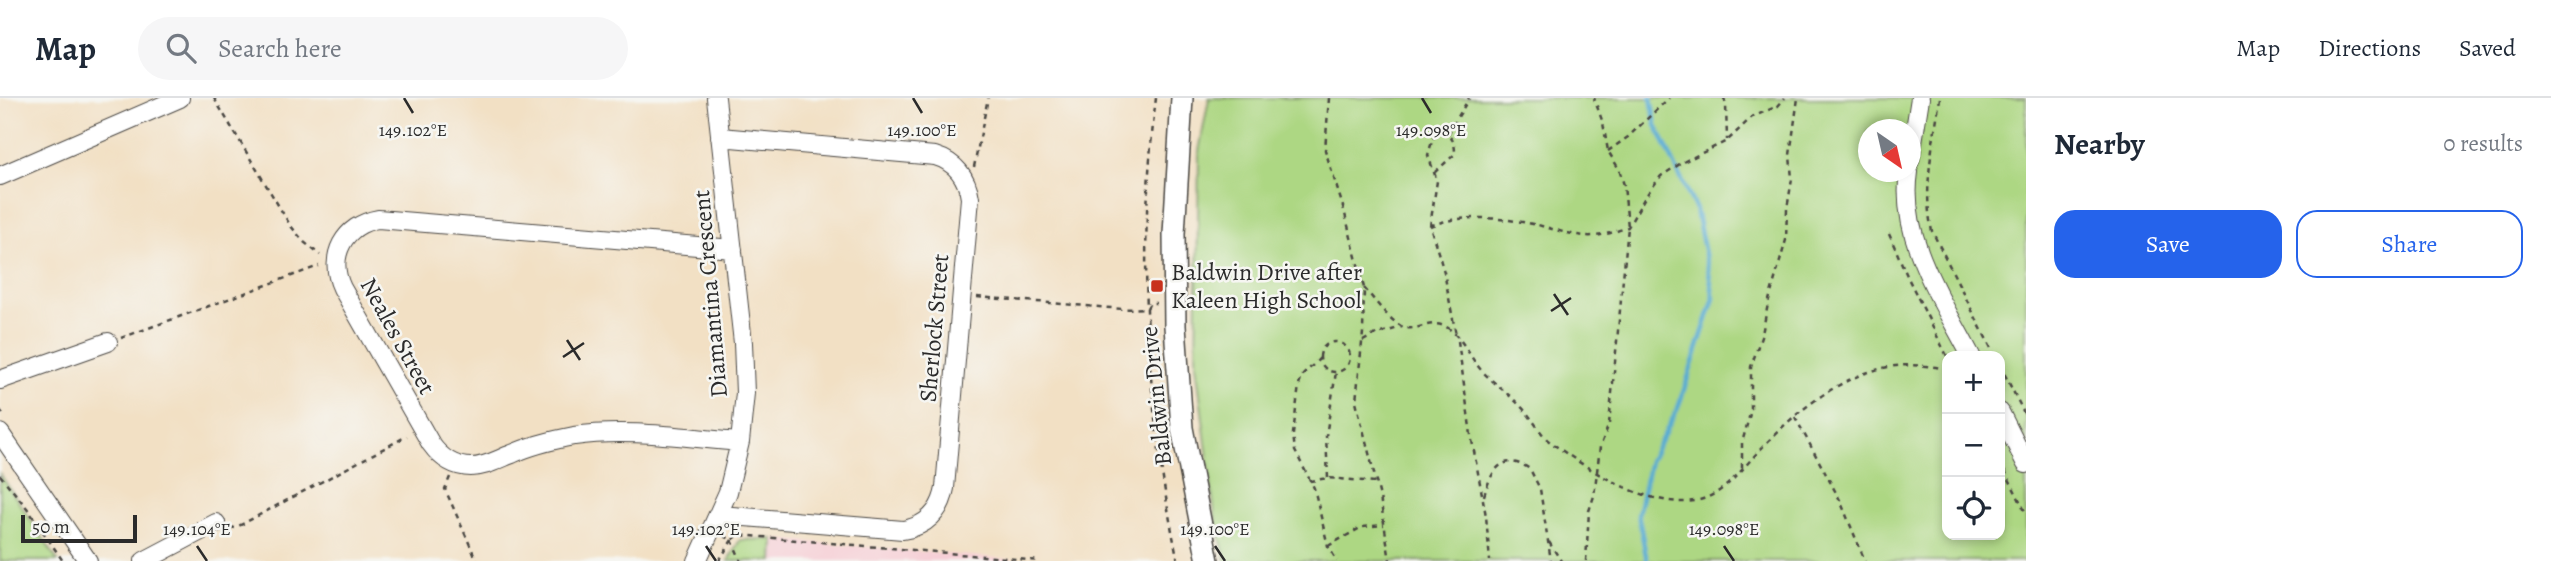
<!DOCTYPE html>
<html lang="en">
<head>
<meta charset="utf-8">
<style>
	body { margin:0; font-family:Alegreya,serif; background:#f6f6f7; color:#1f2937 }
	.controls { position:absolute; right:21px; bottom:21px; display:grid; overflow:hidden; border-radius:14px; box-shadow:0 4px 10px #0003 }
	.controls button { width:63px; height:63px; display:grid; place-items:center; padding:0; border:0; border-bottom:2px solid #e0e1e3; background:#fff; color:#1f2937; font:35px sans-serif }
	.compass { position:absolute; left:1858px; top:21px; width:63px; height:63px; border-radius:50%; background:#fff; box-shadow:0 4px 10px #0003; rotate:146deg }
	.scale { position:absolute; left:21px; bottom:18px; width:116px; box-sizing:border-box; padding-left:7px; border:4px solid #2b2b2b; border-top:0; font-size:19px; line-height:24px; white-space:nowrap; color:#2b2b2b; -webkit-text-stroke:5px #f6f6f2; paint-order:stroke }
	.list { margin:0; padding:0; list-style:none }
	h2 { display:flex; justify-content:space-between; align-items:center; height:91px; margin:0; padding:0 28px; font-size:30px }
	h2 small { font-size:23px; font-weight:400; color:#747a83 }
	.actions { display:flex; gap:14px; padding:21px 28px }
	.actions a { flex:1; padding:16px 0; border:2px solid #2563eb; border-radius:21px; text-align:center; font-size:24px; color:#2563eb }
	.actions .main { background:#2563eb; color:#fff }
	.icon { flex:none; width:38px; height:38px; fill:none; stroke:currentColor; stroke-width:2; stroke-linecap:round; stroke-linejoin:round }
	.map { position:relative; flex:none; width:2026px; height:463px; overflow:hidden }
	header { display:flex; align-items:center; gap:42px; box-sizing:border-box; height:98px; padding:0 35px; background:#fff; border-bottom:2px solid #e0e1e3 }
	header strong { font-size:33px }
	nav { display:flex; gap:38px; margin-inline-start:auto; font-size:24px }
	.search { width:490px; height:63px; background:#f6f6f7; display:flex; align-items:center; gap:18px; box-sizing:border-box; padding:0 24px; border-radius:38px; color:#747a83; font-size:26px }
	main { display:flex }
	aside { flex:1; background:#fff }
	.map>svg:first-child { display:block }
	.built { fill:#f6cfd6 }
	.green { fill:#add783; stroke:#6c8157; stroke-width:2; fill-rule:evenodd }
	.lines { fill:none; stroke-linecap:round; stroke-linejoin:round }
	.stream { stroke:#57abd3; stroke-width:4.5 }
	.minor-casing { stroke:#494642; stroke-width:20 }
	.major-casing { stroke:#494642; stroke-width:24 }
	.path { stroke:#494642; stroke-width:2.5; stroke-dasharray:5 5; stroke-linecap:butt }
	.minor { stroke:#fff; stroke-width:18 }
	.major { stroke:#fff; stroke-width:21 }
	.ticks { fill:none; stroke:#2b2b2b; stroke-width:2.5 }
	.poi-dot { fill:#c8321e; stroke:#f6f6f2; stroke-width:2.5 }
	.labels { text-anchor:middle; dominant-baseline:central; stroke-width:5; stroke-linejoin:round; paint-order:stroke }
	.poi-label { font-size:24px; fill:#2b2b2b; stroke:#f6f6f2; text-anchor:start }
	.street-label { font-size:24px; fill:#2b2b2b; stroke:#f6f6f2 }
	.ticks-label { font-size:18px; text-anchor:middle; fill:#2b2b2b; stroke:#f6f6f2; stroke-width:5; stroke-linejoin:round; paint-order:stroke }
</style>
</head>
<body>
<header>
<strong>Map</strong>
<div class="search"><svg class="icon" aria-label="search" viewBox="0 0 24 24"><circle cx="10" cy="10" r="6"/><path d="M15 15l6 6"/></svg>Search here</div>
<nav><a>Map</a><a>Directions</a><a>Saved</a></nav>
</header>
<main>
<div class="map">
<svg width="2026" height="463" viewBox="0 0 2026 463">
	<rect width="100%" height="100%" fill="#f6f6f2"/>
	<filter id="ink" filterUnits="userSpaceOnUse"><feTurbulence type="fractalNoise" baseFrequency=".0143" numOctaves="2"/><feDisplacementMap in="SourceGraphic" scale="14" xChannelSelector="R" yChannelSelector="G"/><feConvolveMatrix kernelMatrix="1 2 1 2 8 2 1 2 1" color-interpolation-filters="sRGB"/></filter>
	<filter id="wash" filterUnits="userSpaceOnUse"><feTurbulence type="fractalNoise" baseFrequency=".00686" numOctaves="4" result="noise"/><feDisplacementMap in="SourceGraphic" scale="28" xChannelSelector="R" yChannelSelector="G"/><feGaussianBlur stdDeviation="1.57" result="paint"/><feColorMatrix in="noise" values="0 0 0 0 0 0 0 0 0 0 0 0 0 0 0 0 0 1.4 0 .05"/><feComposite in="paint" operator="in"/></filter>
	<g filter="url(#wash)">
		<rect width="100%" height="100%" fill="#f2e0c4"/>
		<path class="built" d="M774 441 1019 462 1021 463H773Z"/>
		<path class="green" d="M1209 0H2026V463H1226L1215 418 1196 265 1199 53ZM1868 32H1910V74H1868ZM1947 258H2000V437H1947Z
			M0 376 58 463H0Z
			M774 441 773 463H728L740 442Z"/>
		<g class="lines">
			<path class="stream" d="M1647 463 1638 416 1650 363 1678 310 1714 200 1696 112 1656 27 1651 0"/>
		</g>
	</g>
	<g filter="url(#ink)">
		<g class="lines">
			<g class="minor-casing">
				<path id="minor" d="M1910 63 1920 0
					M1909 74C1899 140 1942 202 1971 258
					M0 78 180 0
					M733 151 378 121C344 127 327 158 342 190L431 346C441 360 454 369 471 369 486 369 498 361 512 356 532 347 553 342 574 338 629 330 686 340 740 344
					M0 282 108 244
					M2000 314 2026 366
					M0 335 88 463
					M720 417 903 432C926 428 941 414 945 390L970 100C967 79 955 64 935 58L720 39
					M144 463 216 425
					M697 463 728 394 740 344 745 295 743 245 716 0"/>
			</g>
			<g class="major-casing">
				<path id="major" d="M1182 0 1174 136 1175 228 1182 330 1208 463"/>
			</g>
			<path class="path" d="M214 0 290 127 304 144 320 157
				M1156 0C1137 154 1146 312 1178 463
				M1329 0 1325 52 1344 112 1364 190 1363 235 1356 303 1380 399 1390 463
				M1724 0 1726 7 1727 42
				M1940 0C1934 43 1922 90 1932 133L1995 258
				M1448 36 1469 0
				M1608 53 1628 39 1669 0
				M974 69 988 0
				M1435 74 1455 56C1455 43 1452 37 1440 35L1433 40 1428 57 1437 83 1430 128 1444 174 1456 237
				M1430 128C1462 115 1504 120 1538 127 1553 131 1570 137 1586 138 1600 139 1615 134 1628 129L1645 99 1661 78 1683 64 1727 43 1752 19 1778 8 1785 0
				M1889 136 1908 180 1947 258
				M1364 190C1375 202 1387 220 1401 228 1419 237 1434 214 1455 236 1466 247 1472 263 1483 274 1497 288 1513 299 1526 314 1534 323 1540 335 1549 343 1585 370 1655 416 1703 401 1727 393 1741 372 1758 354 1790 319 1832 283 1879 271 1900 265 1926 267 1947 271
				M977 199 1123 211 1147 210 1150 205H1156
				M121 240 319 168
				M1363 243 1374 237 1402 229
				M1458 243 1471 337 1486 418 1490 463
				M1320 259a15 15 0 1 1 30 0a15 15 0 1 1-30 0Z
				M1320 260 1303 277 1299 287 1293 336 1295 353 1314 390 1328 448 1337 463
				M2000 267 2026 319
				M0 312 5 319
				M1795 319 1840 402 1865 463
				M2000 363 2026 415
				M1742 370V345L1751 312V269L1762 236 1768 206 1786 142 1787 111 1792 81 1790 57 1798 0
				M0 377 27 410 63 463
				M450 379 445 391 477 463
				M1328 380 1326 338 1336 274
				M1310 383 1328 380 1376 384
				M1484 398C1491 374 1501 353 1530 371L1540 391 1551 463
				M230 429 235 430 407 338
				M724 438 732 442 739 437 1040 463
				M732 442 741 463
				M1549 444 1561 463
				M1328 448 1362 429 1384 427
				M719 463 732 442
				M1586 463 1589 413 1594 398 1600 349 1609 326 1628 129 1624 87 1619 71 1608 53 1603 25 1594 0"/>
			<use href="#minor" class="minor"/>
			<use href="#major" class="major"/>
		</g>
	</g>
	<path class="ticks" d="M404 0 413 15M913 0 922 15M1422 0 1431 15M1554 196 1568 217M1551 213 1571 200M567 242 580 262M563 259 584 245M197 448 207 463M706 448 716 463M1215 448 1225 463M1724 448 1734 463"/>
	<rect class="poi-dot" x="1150" y="181" width="14" height="14" rx="3.5"/>
	<g class="labels">
		<g class="poi-label">
			<text x="1171" y="174">Baldwin Drive after<tspan x="1171" dy="28">Kaleen High School</tspan></text>
		</g>
		<g class="street-label">
			<text transform="translate(710 196) rotate(-95)">Diamantina Crescent</text>
			<text transform="translate(934 230) rotate(-85)">Sherlock Street</text>
			<text transform="translate(398 238) rotate(61)">Neales Street</text>
			<text transform="translate(1156 298) rotate(-96)">Baldwin Drive</text>
		</g>
	</g>
	<g class="ticks-label">
		<text x="413" y="38">149.102°E</text>
		<text x="922" y="38">149.100°E</text>
		<text x="1431" y="38">149.098°E</text>
		<text x="197" y="437">149.104°E</text>
		<text x="706" y="437">149.102°E</text>
		<text x="1215" y="437">149.100°E</text>
		<text x="1724" y="437">149.098°E</text>
	</g>
</svg>
<div class="controls">
<button>+</button>
<button>−</button>
<button><svg class="icon" aria-label="locate" viewBox="0 0 24 24"><circle cx="12" cy="12" r="6"/><path d="M12 2v4M12 18v4M2 12h4M18 12h4"/></svg></button>
</div>
<svg class="compass" viewBox="-18 -18 36 36"><path d="M0-13l5 13h-10z" fill="#e53935"/><path d="M0 13l5-13h-10z" fill="#747a83"/></svg>
<div class="scale">50 m</div>
</div>
<aside>
<h2>Nearby<small>0 results</small></h2>
<ul class="list">
</ul>
<div class="actions"><a class="main">Save</a><a>Share</a></div>
</aside>
</main>
</body>
</html>
